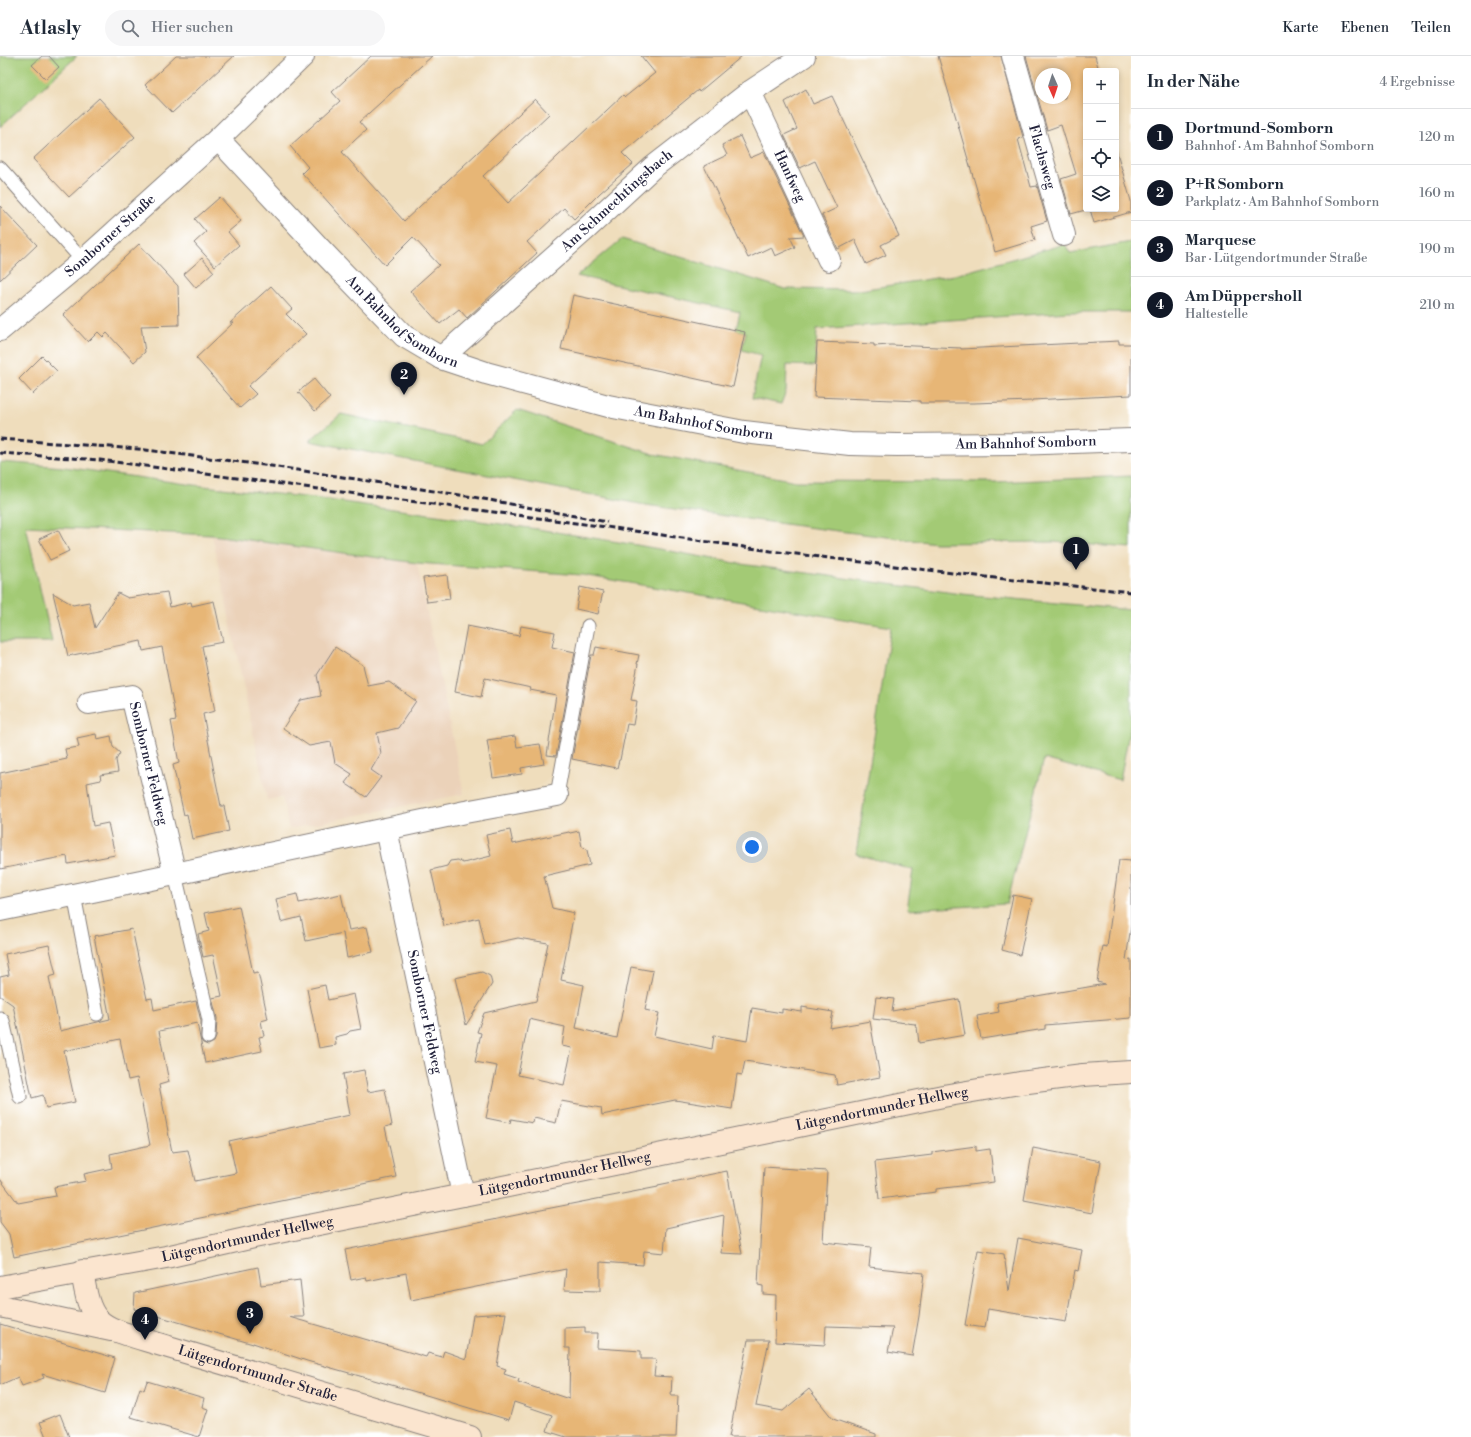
<!DOCTYPE html>
<html lang="de">
<head>
<meta charset="utf-8">
<style>
	body { margin:0; font-family:"Libre Bodoni",serif; background:#f6f6f7; color:#1f2937 }
	.controls { position:absolute; right:12px; top:12px; display:grid; overflow:hidden; border-radius:4px; box-shadow:0 2px 6px #0003 }
	.controls button { width:36px; height:36px; display:grid; place-items:center; padding:0; border:0; border-bottom:1px solid #e0e1e3; background:#fff; color:#1f2937; font:20px sans-serif }
	.compass { position:absolute; left:1035px; top:12px; width:36px; height:36px; border-radius:50%; background:#fff; box-shadow:0 2px 6px #0003; rotate:177deg }
	.you { position:absolute; left:752px; top:791px; width:14px; height:14px; margin:-10px; border:3px solid #fff; border-radius:50%; background:#1a73e8; box-shadow:0 0 0 6px #1a73e833 }
	.badge { display:grid; place-items:center; width:26px; height:26px; border-radius:50%; background:#111827; color:#fff; font-size:13px; font-weight:700 }
	.pin { position:absolute; translate:-50% -33px; filter:drop-shadow(0 1px 2px #0008) }
	.pin::after { content:''; position:absolute; top:21px; width:14px; height:12px; background:inherit; clip-path:polygon(0 0,100% 0,50% 100%) }
	.list { margin:0; padding:0; list-style:none }
	h2 { display:flex; justify-content:space-between; align-items:center; height:52px; margin:0; padding:0 16px; font-size:17px }
	h2 small { font-size:13px; font-weight:400; color:#747a83 }
	.list li { display:grid; grid-template-columns:26px 1fr auto; gap:12px; align-items:center; box-sizing:border-box; height:56px; padding:0 16px; border-top:1px solid #e0e1e3 }
	.list b { display:block; font-size:15px; white-space:nowrap }
	.list p { margin:0; font-size:13px; white-space:nowrap; color:#747a83 }
	.list em { font-size:13px; font-style:normal; color:#747a83 }
	.icon { flex:none; width:22px; height:22px; fill:none; stroke:currentColor; stroke-width:2; stroke-linecap:round; stroke-linejoin:round }
	.map { position:relative; flex:none; width:1131px; height:1381px; overflow:hidden }
	header { display:flex; align-items:center; gap:24px; box-sizing:border-box; height:56px; padding:0 20px; background:#fff; border-bottom:1px solid #e0e1e3 }
	header strong { font-size:19px }
	nav { display:flex; gap:22px; margin-inline-start:auto; font-size:14px }
	.search { width:280px; height:36px; background:#f6f6f7; display:flex; align-items:center; gap:10px; box-sizing:border-box; padding:0 14px; border-radius:22px; color:#747a83; font-size:15px }
	main { display:flex }
	aside { flex:1; background:#fff }
	.map>svg:first-child { display:block }
	.built { fill:#ebd2b9 }
	.green { fill:#a3ca75; stroke:#627658 }
	.building { fill:#e7b676; fill-rule:evenodd }
	.lines { fill:none; stroke-linecap:round; stroke-linejoin:round }
	.lane-casing { stroke:#88807c; stroke-width:15 }
	.street-casing { stroke:#88807c; stroke-width:24 }
	.secondary-casing { stroke:#88807c; stroke-width:24 }
	.lane { stroke:#fff; stroke-width:13 }
	.street { stroke:#fff; stroke-width:22 }
	.secondary { stroke:#fbe5cf; stroke-width:22 }
	.rail { stroke:#22223b; stroke-width:3; stroke-dasharray:6 3; stroke-linecap:butt }
	.labels { text-anchor:middle; dominant-baseline:central; stroke-width:3; stroke-linejoin:round; paint-order:stroke }
	.street-label { font-size:14px; fill:#22223b; stroke:#fff }
</style>
</head>
<body>
<header>
<strong>Atlasly</strong>
<div class="search"><svg class="icon" aria-label="search" viewBox="0 0 24 24"><circle cx="10" cy="10" r="6"/><path d="M15 15l6 6"/></svg>Hier suchen</div>
<nav><a>Karte</a><a>Ebenen</a><a>Teilen</a></nav>
</header>
<main>
<div class="map">
<svg width="1131" height="1381" viewBox="0 0 1131 1381">
	<rect width="100%" height="100%" fill="#fff"/>
	<filter id="ink" filterUnits="userSpaceOnUse"><feTurbulence type="fractalNoise" baseFrequency=".025" numOctaves="2"/><feDisplacementMap in="SourceGraphic" scale="8" xChannelSelector="R" yChannelSelector="G"/><feConvolveMatrix kernelMatrix="1 2 1 2 8 2 1 2 1" color-interpolation-filters="sRGB"/></filter>
	<filter id="wash" filterUnits="userSpaceOnUse"><feTurbulence type="fractalNoise" baseFrequency=".012" numOctaves="4" result="noise"/><feDisplacementMap in="SourceGraphic" scale="16" xChannelSelector="R" yChannelSelector="G"/><feGaussianBlur stdDeviation="0.9" result="paint"/><feColorMatrix in="noise" values="0 0 0 0 0 0 0 0 0 0 0 0 0 0 0 0 0 1.4 0 .05"/><feComposite in="paint" operator="in"/></filter>
	<g filter="url(#wash)">
		<rect width="100%" height="100%" fill="#efddbc"/>
		<path class="built" d="M212 479 417 507 464 738 289 773 282 741 267 744Z"/>
		<path class="green" d="M0 0H77L0 71Z
			M622 183 785 233 860 234 955 219 1065 188 1070 197 1131 186V256H1069L817 273 815 310 787 309 786 335 781 348 752 342 761 299 742 294 746 276 736 274 740 256 577 220Z
			M517 354 653 398 796 425 995 426 1131 420V492L1053 486 936 487 814 472 645 449 309 385 341 358 482 388Z
			M0 406 64 411 194 429 314 442 537 473 637 489 741 508 962 538 1131 554V666L1120 724 1044 703 1007 848 907 854 913 814 856 798 891 571 582 519 417 507 212 479 26 470 52 586H0Z"/>
		<g id="blocks">
			<path class="building" d="M42 0H49L59 11 46 23 32 9Z
				M176 0H234L172 57 145 29Z
				M371 0H432L359 66 366 74 342 96 404 165 535 43 549 58 483 120 508 147 623 39 625 41 655 17 641 0H742L699 36 698 34 622 97 633 108 600 137 574 163 564 152 527 186 537 197 467 262 459 253 440 268 410 235 439 209 413 181 385 209 302 117 308 111 290 90 340 45 332 36Z
				M938 0H1001L1023 81 1018 83 1031 131 1037 130 1047 165 1031 170 1035 184 995 196Z
				M1026 0H1095L1099 15H1086V153H1089L1071 158 1061 123 1076 118 1061 69 1047 74ZM1041 18H1065V42H1041Z
				M806 33 813 48 832 40 899 180 881 189 886 199 866 208 855 184 838 193 822 159 837 152 815 105 800 112 784 79 797 73 785 46Z
				M99 42 135 81 69 141 33 103Z
				M740 80 750 102 764 96 804 180 790 181 795 191 775 200 771 191 748 202 704 110 727 99 722 89Z
				M1116 93 1131 145V156L1094 167 1090 153H1116Z
				M220 141 241 165 228 176 239 189 215 210 194 187 206 176 195 163Z
				M0 150 37 189 0 224Z
				M139 188 178 230 179 269 141 270 145 296 134 306 107 277 103 281 98 276 88 286 63 259Z
				M202 202 214 216 196 232 184 218Z
				M271 230 292 253 286 258 306 278 248 330 256 338 240 352 196 302 233 267H230Z
				M573 239 745 276 733 331 561 293Z
				M1119 285V288H1131V339L1032 344V345L974 347H920V345L814 341 817 286 874 288V290L891 289 961 292V293Z
				M42 300 57 315 33 338 19 323Z
				M314 323 330 342 315 355 298 336Z
				M58 474 69 495 50 504 39 483Z
				M447 519 450 543 427 546 423 522Z
				M580 531 603 536 598 558 576 553Z
				M167 536 170 551 191 546 192 550 214 545 223 586 202 590 215 655 203 658 216 726 221 750H224L229 775 192 783 187 758 184 759 173 709 179 707 171 665 176 664 162 591 143 595 141 585 68 600 53 537 73 549 89 546 95 572 118 537 128 542Z
				M467 570 519 580 521 570 555 576 552 591 575 596 556 700 547 699 556 639 530 634 531 632 485 622 481 641 455 636Z
				M335 591 363 609 368 630 389 626 416 645 398 672 377 677 381 697 371 714 381 721 366 741 345 727 352 718 335 707 331 686 309 690 283 672 301 644 321 640 317 619Z
				M596 591 639 599 637 608H638L631 644 637 645 633 669 627 668 620 704H619L617 712 572 703 591 599H594Z
				M96 678 97 683 111 680 113 691 120 697 116 704 118 716 100 719 101 724 87 727 93 770 108 767 115 799 68 808 67 800 0 813V717L67 703 65 693 79 691 77 682Z
				M515 680 517 691 540 688 544 708 521 712 522 718 493 722 487 684Z
				M510 774 513 788 569 776 570 777 579 775 582 791 587 794 590 809 544 820 552 852 574 857 561 924 584 929 576 972 617 982 631 911 653 915 645 954 659 957 654 980 712 993 714 979 747 985 752 952 782 957V953L802 956V951L833 956 830 972 870 965 880 1021 837 1029 835 1019 745 1005 742 1019 737 1018 732 1053 675 1044 602 1059 601 1052 561 1045 556 1067 534 1062 533 1067 511 1063 510 1067 486 1062 497 1010 475 1006 481 977 477 976 484 957 536 945 548 887 518 882 485 889 479 862 444 870 431 814 447 810 450 805 458 804 463 807 491 800 486 779ZM529 963 565 971 562 990 572 992 564 1029 518 1019Z
				M1119 804 1131 805V870L1126 904 1131 903V962L1045 969V973L981 983 977 960 999 956 997 947 1105 928 1097 926 1103 890 1107 891Z
				M297 838 299 847 341 838 349 874 367 871 373 896 347 902 343 877 306 885 301 861 281 866 276 843Z
				M1013 839 1032 843 1020 899 1002 894Z
				M239 850 253 917 258 916 268 963 261 965 264 980 259 981 262 995 205 1007 197 967 159 975 169 1026 159 1029 172 1096 188 1094 195 1125 236 1117 229 1085 350 1059 343 1018 364 1014 368 1036 385 1033 392 1069 385 1071 396 1121 14 1201 9 1178 0 1166V1123L18 1147 56 1140 54 1131 86 1125 84 1118 112 1112 110 1098 150 1089 137 1022 128 1024 120 983 64 995 75 1046 46 1052 43 1039 32 1042 13 949 0 940V921L9 919 5 898 49 889 56 919 49 921 60 975 110 963 94 880 132 873 147 943 152 942 154 954 196 945 201 965V984L203 987 208 989 214 986 216 981 217 962 212 942 222 940 213 899 203 901 198 878 209 875 205 857Z
				M482 916 490 920 492 928 466 969 455 922Z
				M325 929 328 944 354 938 361 973 350 975 347 978 335 981 336 989 319 992 307 933Z
				M876 941 894 943 892 955 959 943 965 979 919 987 917 971H916L915 968 873 963Z
				M976 1090V1095L990 1093 994 1126 936 1133V1136L879 1143 875 1106 932 1099V1096Z
				M1033 1092 1101 1105 1092 1157 1024 1144Z
				M764 1111 827 1115 823 1186 871 1191 869 1211 924 1217 919 1260 912 1300 888 1296 893 1272 826 1270 825 1289 775 1286 776 1239 763 1238V1230L758 1229Z
				M727 1115 742 1198 721 1197 724 1159 666 1172 664 1197 644 1195 643 1209 600 1206V1235L564 1234 566 1213 411 1244 406 1217 367 1225 366 1221 351 1224 345 1194 546 1153 658 1131V1129Z
				M1018 1182 1082 1194 1078 1215 1075 1214 1066 1266 988 1253 985 1272 965 1269 978 1194 1004 1198 1009 1235Z
				M258 1211 261 1229 300 1224 304 1261H289L426 1301 428 1297 442 1301 444 1295 466 1303 473 1259 506 1257 497 1310 506 1313 504 1318 519 1323 518 1326 569 1343 570 1292H565V1272L585 1271V1277H598L597 1292 641 1295V1303H656L654 1320 672 1321 671 1340H678L676 1381H566L547 1375 552 1359 514 1346 509 1364 416 1336 307 1305 253 1287V1288L134 1253 135 1237Z
				M0 1268 115 1302 105 1337 42 1318 44 1322 22 1330 18 1321 0 1329Z
				M748 1284H769L756 1350 783 1355 809 1333 833 1363 876 1378V1381H729Z
				M147 1325 204 1342 202 1351 208 1353 199 1381 131 1361 140 1332 144 1334Z
				M60 1358 69 1381H46L40 1366Z"/>
		</g>
	</g>
	<g filter="url(#ink)">
		<use href="#blocks" fill-opacity="0" stroke="#88807c" stroke-width="1"/>
		<g class="lines">
			<g class="lane-casing">
				<path id="lane" d="M0 112 83 205
					M557 739 588 570
					M175 818 209 964 208 981
					M74 839 97 958
					M0 962 3 965 20 1041"/>
			</g>
			<g class="street-casing">
				<g id="street">
					<path id="s1" d="M1013 0 1064 179"/>
					<path id="s2" d="M750 36 829 204"/>
					<path id="s3" d="M218 83 324 197 404 280 441 302 486 317 608 350 744 376 850 388 897 389 1015 388 1131 384"/>
					<path id="s4" d="M0 274 83 205 218 83 303 0"/>
					<path id="s5" d="M441 302 586 173 652 112 750 36 804 0"/>
					<path id="s6" d="M89 647 132 640 175 818"/>
					<path id="s7" d="M386 773 463 1139"/>
					<path d="M0 854 175 818 465 756 557 739"/>
				</g>
			</g>
			<g class="secondary-casing">
				<g id="secondary">
					<path id="s8" d="M82 1215C90 1267 96 1269 145 1284L470 1381"/>
					<path id="s9" d="M0 1231 166 1201 254 1181 498 1132 943 1040 1020 1027 1083 1019 1131 1016"/>
					<path d="M0 1250 111 1274"/>
				</g>
			</g>
			<use href="#lane" class="lane"/>
			<use href="#street" class="street"/>
			<use href="#secondary" class="secondary"/>
			<path class="rail" d="M0 383 138 393 271 410 473 441 607 466
				M0 397 100 404 614 472 771 495 986 521 1131 536"/>
		</g>
	</g>
	<g class="labels">
		<g class="street-label">
			<text stroke="none"><textPath href="#s1" startOffset="105">Flachsweg</textPath></text>
			<text stroke="none"><textPath href="#s2" startOffset="93">Hanfweg</textPath></text>
			<text stroke="none"><textPath href="#s5" startOffset="236">Am Schmechtingsbach</textPath></text>
			<text stroke="none"><textPath href="#s4" startOffset="145">Somborner Straße</textPath></text>
			<text stroke="none"><textPath href="#s3" startOffset="261">Am Bahnhof Somborn</textPath></text>
			<text stroke="none"><textPath href="#s3" startOffset="585">Am Bahnhof Somborn</textPath></text>
			<text stroke="none"><textPath href="#s3" startOffset="909">Am Bahnhof Somborn</textPath></text>
			<text stroke="none"><textPath href="#s6" startOffset="113">Somborner Feldweg</textPath></text>
			<text stroke="none"><textPath href="#s7" startOffset="187">Somborner Feldweg</textPath></text>
			<text stroke="none"><textPath href="#s9" startOffset="900">Lütgendortmunder Hellweg</textPath></text>
			<text stroke="none"><textPath href="#s9" startOffset="576">Lütgendortmunder Hellweg</textPath></text>
			<text stroke="none"><textPath href="#s9" startOffset="252">Lütgendortmunder Hellweg</textPath></text>
			<text stroke="none"><textPath href="#s8" startOffset="221">Lütgendortmunder Straße</textPath></text>
		</g>
	</g>
</svg>
<div class="controls">
<button>+</button>
<button>−</button>
<button><svg class="icon" aria-label="locate" viewBox="0 0 24 24"><circle cx="12" cy="12" r="6"/><path d="M12 2v4M12 18v4M2 12h4M18 12h4"/></svg></button>
<button><svg class="icon" aria-label="layers" viewBox="0 0 24 24"><path d="M12 4l9 5-9 5-9-5zM3 14l9 5 9-5"/></svg></button>
</div>
<svg class="compass" viewBox="-18 -18 36 36"><path d="M0-13l5 13h-10z" fill="#e53935"/><path d="M0 13l5-13h-10z" fill="#747a83"/></svg>
<div class="you"></div>
<div class="pin badge" style="left:1076px;top:514px">1</div>
<div class="pin badge" style="left:404px;top:339px">2</div>
<div class="pin badge" style="left:250px;top:1278px">3</div>
<div class="pin badge" style="left:145px;top:1284px">4</div>
</div>
<aside>
<h2>In der Nähe<small>4 Ergebnisse</small></h2>
<ul class="list">
<li><span class="badge">1</span><div><b>Dortmund-Somborn</b><p>Bahnhof · Am Bahnhof Somborn</p></div><em>120 m</em></li>
<li><span class="badge">2</span><div><b>P+R Somborn</b><p>Parkplatz · Am Bahnhof Somborn</p></div><em>160 m</em></li>
<li><span class="badge">3</span><div><b>Marquese</b><p>Bar · Lütgendortmunder Straße</p></div><em>190 m</em></li>
<li><span class="badge">4</span><div><b>Am Düppersholl</b><p>Haltestelle</p></div><em>210 m</em></li>
</ul>
</aside>
</main>
</body>
</html>
